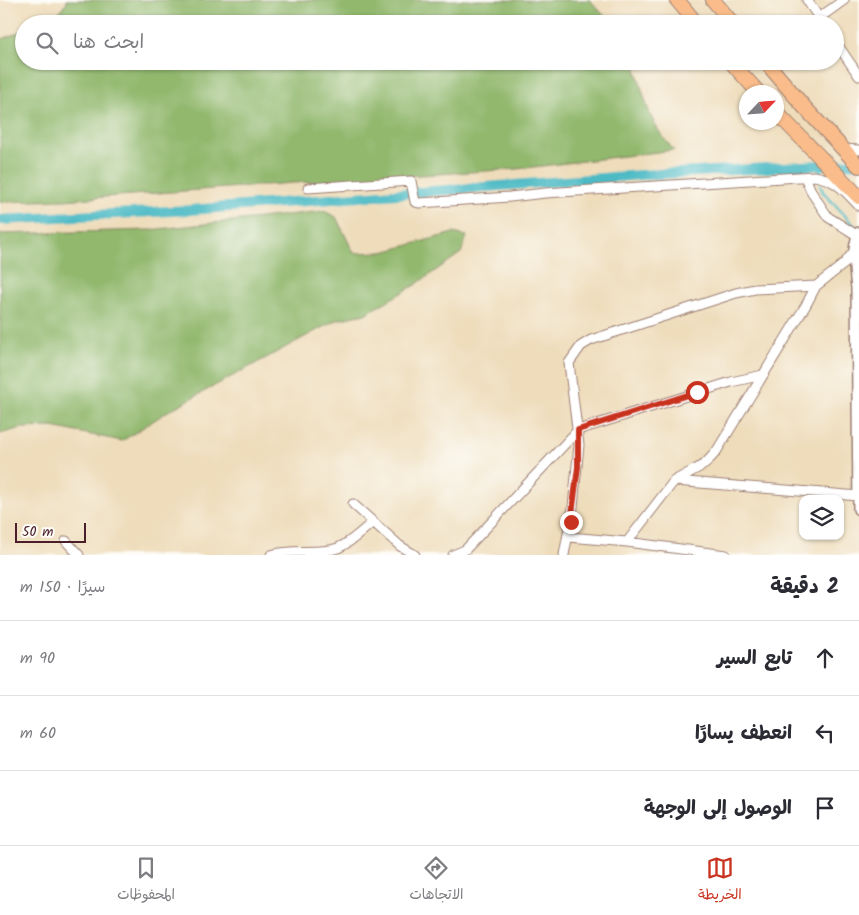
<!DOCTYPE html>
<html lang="ar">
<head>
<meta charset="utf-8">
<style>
	body { margin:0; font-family:Kalam,"Playpen Sans Arabic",sans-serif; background:#f2f2f3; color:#2b2b33; direction:rtl }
	.controls { position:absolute; right:15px; bottom:15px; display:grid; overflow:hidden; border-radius:10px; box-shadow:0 1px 4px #0004 }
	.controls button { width:45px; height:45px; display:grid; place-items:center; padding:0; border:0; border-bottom:1px solid #e1e1e2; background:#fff; color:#2b2b33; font:25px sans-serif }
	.compass { position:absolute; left:739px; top:85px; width:45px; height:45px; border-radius:50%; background:#fff; box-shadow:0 1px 4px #0004; rotate:64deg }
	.scale { position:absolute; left:15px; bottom:12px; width:71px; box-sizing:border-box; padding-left:5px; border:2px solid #4a1f2b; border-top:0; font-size:14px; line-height:18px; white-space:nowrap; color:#4a1f2b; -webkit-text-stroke:4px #fdfcf7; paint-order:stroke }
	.stop { position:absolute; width:15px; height:15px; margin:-11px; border:4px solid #c8321e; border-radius:50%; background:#fff }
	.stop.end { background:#c8321e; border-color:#fff; box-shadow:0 1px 5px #0008 }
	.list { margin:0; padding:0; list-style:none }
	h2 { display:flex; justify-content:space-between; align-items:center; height:65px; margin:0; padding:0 20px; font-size:21px }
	h2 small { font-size:16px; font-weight:400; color:#7c7c81 }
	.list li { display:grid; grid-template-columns:32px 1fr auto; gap:15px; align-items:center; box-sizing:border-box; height:75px; padding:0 20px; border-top:1px solid #e1e1e2 }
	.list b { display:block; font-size:19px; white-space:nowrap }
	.list em { font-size:16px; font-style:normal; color:#7c7c81 }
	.icon { flex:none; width:28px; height:28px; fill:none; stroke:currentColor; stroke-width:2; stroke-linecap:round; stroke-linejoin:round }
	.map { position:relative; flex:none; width:859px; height:555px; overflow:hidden; direction:ltr }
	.search { position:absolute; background:#fff; box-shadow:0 1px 4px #0004; left:15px; right:15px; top:15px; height:55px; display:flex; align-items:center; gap:12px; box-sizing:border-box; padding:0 18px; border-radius:28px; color:#7c7c81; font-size:19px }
	.sheet { height:290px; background:#fff }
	nav { display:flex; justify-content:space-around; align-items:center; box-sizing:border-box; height:70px; border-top:1px solid #e1e1e2; background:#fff; font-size:14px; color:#7c7c81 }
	nav a { display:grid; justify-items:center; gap:2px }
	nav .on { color:#c8321e }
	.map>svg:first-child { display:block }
	.forest { fill:#91b86d; stroke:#6e6c4c }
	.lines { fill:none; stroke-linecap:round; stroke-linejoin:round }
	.stream { stroke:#4cbac5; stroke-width:3 }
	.canal { stroke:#4cbac5; stroke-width:10 }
	.minor-casing { stroke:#9c7e72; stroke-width:11 }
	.tertiary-casing { stroke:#9c7e72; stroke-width:14 }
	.trunk-casing { stroke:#9c7e72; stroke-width:16 }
	.minor { stroke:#fff; stroke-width:9 }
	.tertiary { stroke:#fff; stroke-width:11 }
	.trunk { stroke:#f9bc8a; stroke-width:14 }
	.route { stroke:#c8321e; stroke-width:6 }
</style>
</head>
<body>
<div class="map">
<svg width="859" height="555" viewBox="0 0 859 555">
	<rect width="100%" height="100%" fill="#fdfcf7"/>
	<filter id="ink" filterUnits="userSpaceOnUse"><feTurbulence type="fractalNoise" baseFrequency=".02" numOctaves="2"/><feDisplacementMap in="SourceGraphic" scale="10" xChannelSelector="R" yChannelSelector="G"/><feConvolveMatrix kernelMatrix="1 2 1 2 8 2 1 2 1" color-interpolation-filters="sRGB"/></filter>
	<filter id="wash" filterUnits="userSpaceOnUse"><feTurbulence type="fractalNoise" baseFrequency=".0096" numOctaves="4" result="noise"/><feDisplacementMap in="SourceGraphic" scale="20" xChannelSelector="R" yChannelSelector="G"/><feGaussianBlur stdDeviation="1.12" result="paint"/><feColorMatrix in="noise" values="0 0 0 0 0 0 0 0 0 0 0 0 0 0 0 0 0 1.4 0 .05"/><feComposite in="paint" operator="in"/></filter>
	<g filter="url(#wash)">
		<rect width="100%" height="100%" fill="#eedcba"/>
		<path class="forest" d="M66 0H590L612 24H41L53 19 67 2Z
			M24 30V61H634C644 95 648 124 674 150L517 169 293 183 64 200 0 202V40Z
			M324 211 336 217 354 253 383 252 453 233 467 236 461 253 415 285 365 314 336 320 170 410 122 441 52 427 22 428 0 434V234L149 230Z"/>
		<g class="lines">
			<path class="stream" d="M820 172V166
				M820 185 823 192 858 230"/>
			<path class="canal" d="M0 220 190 210 641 175 859 163"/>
		</g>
	</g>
	<g filter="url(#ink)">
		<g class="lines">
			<g class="minor-casing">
				<path id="minor" d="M807 0 823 24
					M819 18 844 0
					M835 41 859 76
					M843 149 859 150
					M805 177 812 193 828 217 858 236
					M308 188 411 181 415 202 419 203 510 197 545 193 814 176C836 179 845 191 859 206
					M675 481 859 496
					M353 504 400 546 415 555
					M569 537 627 542 726 555
					M66 541 79 555
					M627 542 674 481 705 464 716 452 806 305 816 286 844 264 855 250
					M271 555C293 548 317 555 338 548 351 543 363 530 373 522
					M453 555 465 550 485 529 578 430 731 382 763 375
					M564 555 573 507 579 445 569 363 581 346 591 340 736 293 755 289 816 286"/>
			</g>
			<g class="tertiary-casing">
				<path id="tertiary" d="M859 233C852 251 855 270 857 288L859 509"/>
			</g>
			<g class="trunk-casing">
				<path id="trunk" d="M677 0 697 24
					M713 0 733 24
					M730 61 758 92
					M765 61 805 108 859 166
					M776 112 859 197"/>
			</g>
			<use href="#minor" class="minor"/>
			<use href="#tertiary" class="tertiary"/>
			<use href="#trunk" class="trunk"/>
		</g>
	</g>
	<g class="lines" filter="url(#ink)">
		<path class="route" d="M571 522 578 467V430L697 392"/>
	</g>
</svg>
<div class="controls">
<button><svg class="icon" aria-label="layers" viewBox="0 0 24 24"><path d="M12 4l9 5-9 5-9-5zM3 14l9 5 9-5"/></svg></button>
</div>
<svg class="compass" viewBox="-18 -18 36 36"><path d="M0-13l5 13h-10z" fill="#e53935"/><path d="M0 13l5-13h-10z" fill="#7c7c81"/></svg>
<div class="scale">50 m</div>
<div class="stop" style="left:697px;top:392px"></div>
<div class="stop end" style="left:571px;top:522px"></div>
<div class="search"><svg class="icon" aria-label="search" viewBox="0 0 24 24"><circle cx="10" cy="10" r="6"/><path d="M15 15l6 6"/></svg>ابحث هنا</div>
</div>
<section class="sheet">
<h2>2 دقيقة<small>سيرًا · 150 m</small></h2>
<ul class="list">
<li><svg class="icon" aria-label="ahead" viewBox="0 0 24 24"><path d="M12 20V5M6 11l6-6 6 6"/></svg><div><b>تابع السير</b></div><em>90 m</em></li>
<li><svg class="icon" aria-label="left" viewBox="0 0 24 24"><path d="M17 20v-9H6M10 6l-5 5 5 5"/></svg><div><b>انعطف يسارًا</b></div><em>60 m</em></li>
<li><svg class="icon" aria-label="arrive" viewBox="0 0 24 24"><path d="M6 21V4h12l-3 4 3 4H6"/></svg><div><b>الوصول إلى الوجهة</b></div></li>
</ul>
</section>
<nav>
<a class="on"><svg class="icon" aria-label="map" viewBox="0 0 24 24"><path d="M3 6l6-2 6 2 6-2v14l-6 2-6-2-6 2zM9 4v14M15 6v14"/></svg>الخريطة</a>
<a><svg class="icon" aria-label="directions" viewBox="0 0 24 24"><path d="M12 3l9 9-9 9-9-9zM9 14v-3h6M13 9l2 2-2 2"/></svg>الاتجاهات</a>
<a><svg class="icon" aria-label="saved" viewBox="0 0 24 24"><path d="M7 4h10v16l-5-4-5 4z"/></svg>المحفوظات</a>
</nav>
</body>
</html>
